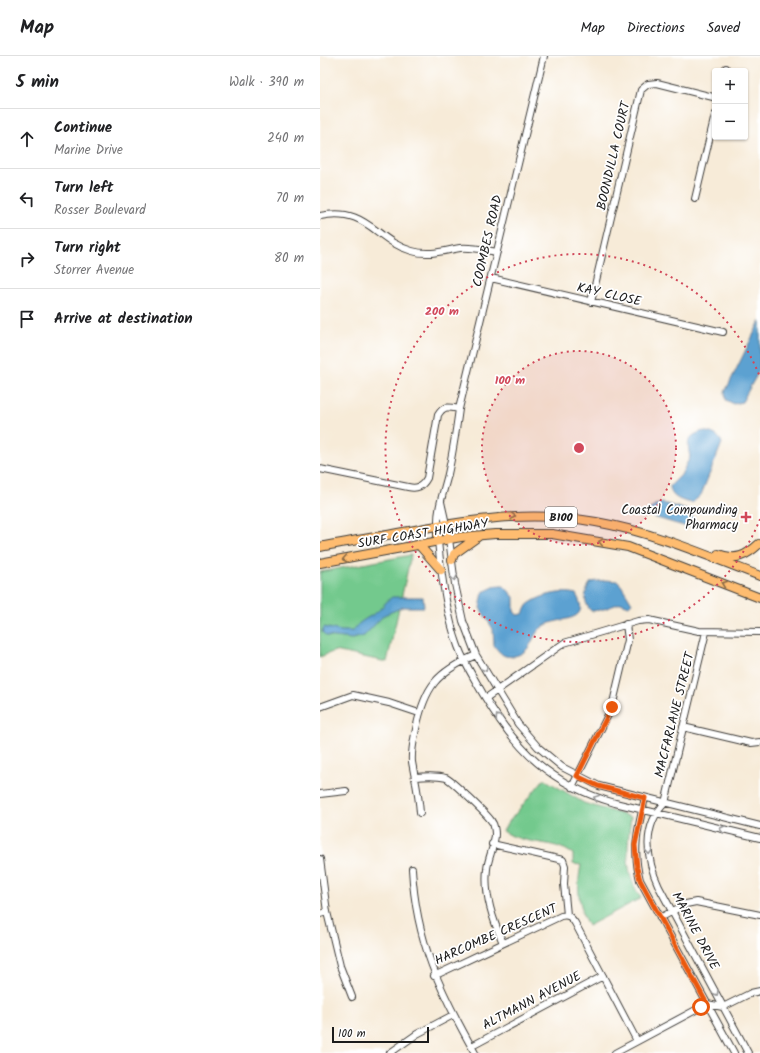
<!DOCTYPE html>
<html lang="en">
<head>
<meta charset="utf-8">
<style>
	body { margin:0; font-family:Kalam,sans-serif; background:#f6f6f6; color:#202124 }
	.controls { position:absolute; right:12px; top:12px; display:grid; overflow:hidden; border-radius:4px; box-shadow:0 1px 3px #0004 }
	.controls button { width:36px; height:36px; display:grid; place-items:center; padding:0; border:0; border-bottom:1px solid #e0e0e0; background:#fff; color:#202124; font:20px sans-serif }
	.scale { position:absolute; left:12px; bottom:10px; width:97px; box-sizing:border-box; padding-left:4px; border:2px solid #1c1c1c; border-top:0; font-size:11px; line-height:14px; white-space:nowrap; color:#1c1c1c; -webkit-text-stroke:3px #fff; paint-order:stroke }
	.stop { position:absolute; width:12px; height:12px; margin:-9px; border:3px solid #ea580c; border-radius:50%; background:#fff }
	.stop.end { background:#ea580c; border-color:#fff; box-shadow:0 1px 4px #0008 }
	.list { margin:0; padding:0; list-style:none }
	h2 { display:flex; justify-content:space-between; align-items:center; height:52px; margin:0; padding:0 16px; font-size:17px }
	h2 small { font-size:13px; font-weight:400; color:#757577 }
	.list li { display:grid; grid-template-columns:26px 1fr auto; gap:12px; align-items:center; box-sizing:border-box; height:60px; padding:0 16px; border-top:1px solid #e0e0e0 }
	.list b { display:block; font-size:15px; white-space:nowrap }
	.list p { margin:0; font-size:13px; white-space:nowrap; color:#757577 }
	.list em { font-size:13px; font-style:normal; color:#757577 }
	.icon { flex:none; width:22px; height:22px; fill:none; stroke:currentColor; stroke-width:2; stroke-linecap:round; stroke-linejoin:round }
	.map { position:relative; flex:none; width:440px; height:997px; overflow:hidden }
	header { display:flex; align-items:center; gap:24px; box-sizing:border-box; height:56px; padding:0 20px; background:#fff; border-bottom:1px solid #e0e0e0 }
	header strong { font-size:19px }
	nav { display:flex; gap:22px; margin-inline-start:auto; font-size:14px }
	main { display:flex }
	aside { flex:1; background:#fff }
	.map>svg:first-child { display:block }
	.green { fill:#73c98d; stroke:#487254 }
	.water { fill:#5ca1d1; stroke:#3c5e76 }
	.lines { fill:none; stroke-linecap:round; stroke-linejoin:round }
	.minor-casing { stroke:#3d3b38; stroke-width:8 }
	.major-casing { stroke:#3d3b38; stroke-width:10 }
	.minor { stroke:#fff; stroke-width:6 }
	.major { stroke:#febc70; stroke-width:8 }
	.oneway { stroke:#8d6c46 }
	.oneway2 { stroke:#999 }
	.route { stroke:#ea580c; stroke-width:5 }
	.ring { fill:none; stroke:#d1495b; stroke-width:2; stroke-dasharray:2 4 }
	.poi-dot { fill:#d1495b; stroke:#fff; stroke-width:1.5 }
	.labels { text-anchor:middle; dominant-baseline:central; stroke-width:3.5; stroke-linejoin:round; paint-order:stroke }
	.shield { fill:#fff; stroke:#606060; stroke-width:1 }
	.shield-label { font-size:12px; font-weight:bold; fill:#1c1c1c }
	.street-label { font-size:13px; fill:#1c1c1c; stroke:#fff }
	.poi-label { font-size:13px; fill:#1c1c1c; stroke:#fff; text-anchor:end }
	.centre { fill:#d1495b; stroke:#fff; stroke-width:2 }
	.ring-label { font-size:12px; text-anchor:middle; font-weight:bold; fill:#d1495b; stroke:#fff; stroke-width:3.5; stroke-linejoin:round; paint-order:stroke }
</style>
</head>
<body>
<header>
<strong>Map</strong>
<nav><a>Map</a><a>Directions</a><a>Saved</a></nav>
</header>
<main>
<aside>
<h2>5 min<small>Walk · 390 m</small></h2>
<ul class="list">
<li><svg class="icon" aria-label="ahead" viewBox="0 0 24 24"><path d="M12 20V5M6 11l6-6 6 6"/></svg><div><b>Continue</b><p>Marine Drive</p></div><em>240 m</em></li>
<li><svg class="icon" aria-label="left" viewBox="0 0 24 24"><path d="M17 20v-9H6M10 6l-5 5 5 5"/></svg><div><b>Turn left</b><p>Rosser Boulevard</p></div><em>70 m</em></li>
<li><svg class="icon" aria-label="right" viewBox="0 0 24 24"><path d="M7 20v-9h11M14 6l5 5-5 5"/></svg><div><b>Turn right</b><p>Storrer Avenue</p></div><em>80 m</em></li>
<li><svg class="icon" aria-label="arrive" viewBox="0 0 24 24"><path d="M6 21V4h12l-3 4 3 4H6"/></svg><div><b>Arrive at destination</b></div></li>
</ul>
</aside>
<div class="map">
<svg width="440" height="997" viewBox="0 0 440 997">
	<rect width="100%" height="100%" fill="#fff"/>
	<filter id="ink" filterUnits="userSpaceOnUse"><feTurbulence type="fractalNoise" baseFrequency=".025" numOctaves="2"/><feDisplacementMap in="SourceGraphic" scale="8" xChannelSelector="R" yChannelSelector="G"/><feConvolveMatrix kernelMatrix="1 2 1 2 8 2 1 2 1" color-interpolation-filters="sRGB"/></filter>
	<filter id="wash" filterUnits="userSpaceOnUse"><feTurbulence type="fractalNoise" baseFrequency=".012" numOctaves="4" result="noise"/><feDisplacementMap in="SourceGraphic" scale="16" xChannelSelector="R" yChannelSelector="G"/><feGaussianBlur stdDeviation="0.9" result="paint"/><feColorMatrix in="noise" values="0 0 0 0 0 0 0 0 0 0 0 0 0 0 0 0 0 1.4 0 .05"/><feComposite in="paint" operator="in"/></filter>
	<g filter="url(#wash)">
		<rect width="100%" height="100%" fill="#f7ebd8"/>
		<path class="green" d="M91 499 67 606 15 595 0 601V516Z
			M224 723 264 747 311 761C307 788 304 819 321 842L268 870 261 855 262 853C257 838 258 824 261 809L253 808V798C233 783 205 790 183 775L187 768Z"/>
		<path class="water" d="M440 265V313L422 346 414 348 406 344 405 336Z
			M383 375C391 377 399 378 402 387L381 439 372 447C362 445 350 442 350 430L361 419 370 401C367 386 366 381 383 375Z
			M343 447 367 454 376 465 374 470 367 471 330 460 329 454 334 449Z
			M286 524 297 525 301 529 312 547 309 550 301 547 281 554 271 555C263 546 264 535 271 526Z
			M176 530H184L194 541V555L197 559 203 558C205 554 206 549 210 547 222 539 241 534 256 538 273 568 239 560 224 570 214 576 214 584 208 592 203 599 190 603 183 599 180 597 177 593 174 590L173 573 160 552 163 536Z
			M72 541H103L104 551H83L64 559 44 580 32 583 6 580 2 576 4 571 21 575H33C38 565 49 562 58 555 63 551 66 545 72 541Z"/>
	</g>
	<g filter="url(#ink)">
		<g class="lines">
			<g class="minor-casing">
				<path id="minor" d="M406 15V12
					M375 143 395 59
					M0 160C48 150 55 185 92 195 109 200 123 195 140 192 153 191 165 194 177 196
					M171 222 403 276
					M271 246 321 34 328 28 337 27 393 41
					M0 413 88 431C97 433 102 431 107 422L118 359C124 349 129 351 139 353
					M121 446 126 468
					M118 470C117 452 124 435 128 418 133 396 136 375 139 353L224 0
					M129 483 135 528 143 565 156 599 198 668 218 691 242 711 279 730 440 770
					M118 485C121 517 127 560 138 590 144 607 154 622 163 638 196 694 231 729 295 747L440 782
					M386 576 345 747C322 770 326 803 339 831L428 997
					M166 642 244 587 318 565 329 564 379 575 440 576
					M0 651 33 639 69 647 99 657
					M363 671 431 687 440 686
					M95 721C105 720 116 719 126 722 131 724 169 760 172 766 174 768 175 775 175 778 175 789 168 802 167 813 164 839 173 864 183 887
					M252 731 292 651 308 584 306 568
					M0 738 26 735
					M325 742C318 772 312 793 320 824L414 997
					M100 757C99 740 95 723 92 706 91 695 94 683 96 673 105 630 117 616 156 599
					M172 788 243 804 245 810 244 828 247 859
					M92 813C96 886 120 935 155 997
					M7 856 20 910 32 941
					M0 858 7 856 0 803
					M340 862 366 848 376 846 440 859
					M114 920 241 860C248 858 251 861 255 867L317 985
					M152 990 283 920
					M70 997 97 978 133 959
					M295 997 387 948 403 951 431 937 440 935"/>
			</g>
			<g class="major-casing">
				<path id="major" d="M126 468 129 483
					M118 470V485
					M99 489 121 514
					M0 491C35 484 70 479 105 472 162 462 218 455 276 466 333 476 386 499 440 520
					M398 498C416 505 426 500 439 488
					M132 504 134 498 159 480
					M0 507 141 481 175 478H232L308 491 440 542"/>
			</g>
			<use href="#minor" class="minor"/>
			<use href="#major" class="major"/>
		</g>
		<defs><path id="oneway-chevron" d="M-2-3.5L2.5 0L-2 3.5" fill="none" stroke-width="1.6" stroke-linecap="round" stroke-linejoin="round"/></defs>
		<g class="oneway">
			<use href="#oneway-chevron" transform="translate(193 460) rotate(-2)"/>
			<use href="#oneway-chevron" transform="translate(281 486) rotate(-170)"/>
			<use href="#oneway-chevron" transform="translate(25 503) rotate(170)"/>
			<use href="#oneway-chevron" transform="translate(404 528) rotate(-159)"/>
		</g>
		<g class="oneway2">
			<use href="#oneway-chevron" transform="translate(134 522) rotate(82)"/>
			<use href="#oneway-chevron" transform="translate(165 613) rotate(61)"/>
			<use href="#oneway-chevron" transform="translate(178 661) rotate(-123)"/>
			<use href="#oneway-chevron" transform="translate(276 742) rotate(-160)"/>
			<use href="#oneway-chevron" transform="translate(402 773) rotate(-166)"/>
			<use href="#oneway-chevron" transform="translate(329 796) rotate(87)"/>
			<use href="#oneway-chevron" transform="translate(396 937) rotate(62)"/>
		</g>
	</g>
	<g class="lines" filter="url(#ink)">
		<path class="route" d="M292 651 257 720 278 730 325 742 315 789 317 812 320 824 387 948 381 951"/>
	</g>
	<circle cx="259" cy="392" r="97" fill="#d1495b" fill-opacity=".12"/>
	<g class="ring">
		<circle cx="259" cy="392" r="97"/>
		<path d="M440 463A194 194 0 1 1 440 321"/>
	</g>
	<path class="poi-dot" d="M424 455h4v4h4v4h-4v4h-4v-4h-4v-4h4z"/>
	<g class="labels">
		<rect class="shield" x="225" y="451" width="32" height="20" rx="3"/>
		<g class="shield-label">
			<text x="241" y="461">B100</text>
		</g>
		<g class="street-label">
			<text transform="translate(294 100) rotate(-77)">BOONDILLA COURT</text>
			<text transform="translate(168 185) rotate(-77)">COOMBES ROAD</text>
			<text transform="translate(289 239) rotate(13)">KAY CLOSE</text>
			<text transform="translate(103 478) rotate(-9)">SURF COAST HIGHWAY</text>
			<text transform="translate(355 659) rotate(-76)">MACFARLANE STREET</text>
			<text transform="translate(375 875) rotate(62)">MARINE DRIVE</text>
			<text transform="translate(176 879) rotate(-24)">HARCOMBE CRESCENT</text>
			<text transform="translate(212 945) rotate(-28)">ALTMANN AVENUE</text>
		</g>
		<g class="poi-label">
			<text x="418" y="454">Coastal Compounding<tspan x="418" dy="15">Pharmacy</tspan></text>
		</g>
	</g>
	<circle cx="259" cy="392" r="6" class="centre"/>
	<g class="ring-label">
		<text x="122" y="259">200 m</text>
		<text x="190" y="328">100 m</text>
	</g>
</svg>
<div class="controls">
<button>+</button>
<button>−</button>
</div>
<div class="scale">100 m</div>
<div class="stop" style="left:381px;top:951px"></div>
<div class="stop end" style="left:292px;top:651px"></div>
</div>
</main>
</body>
</html>
